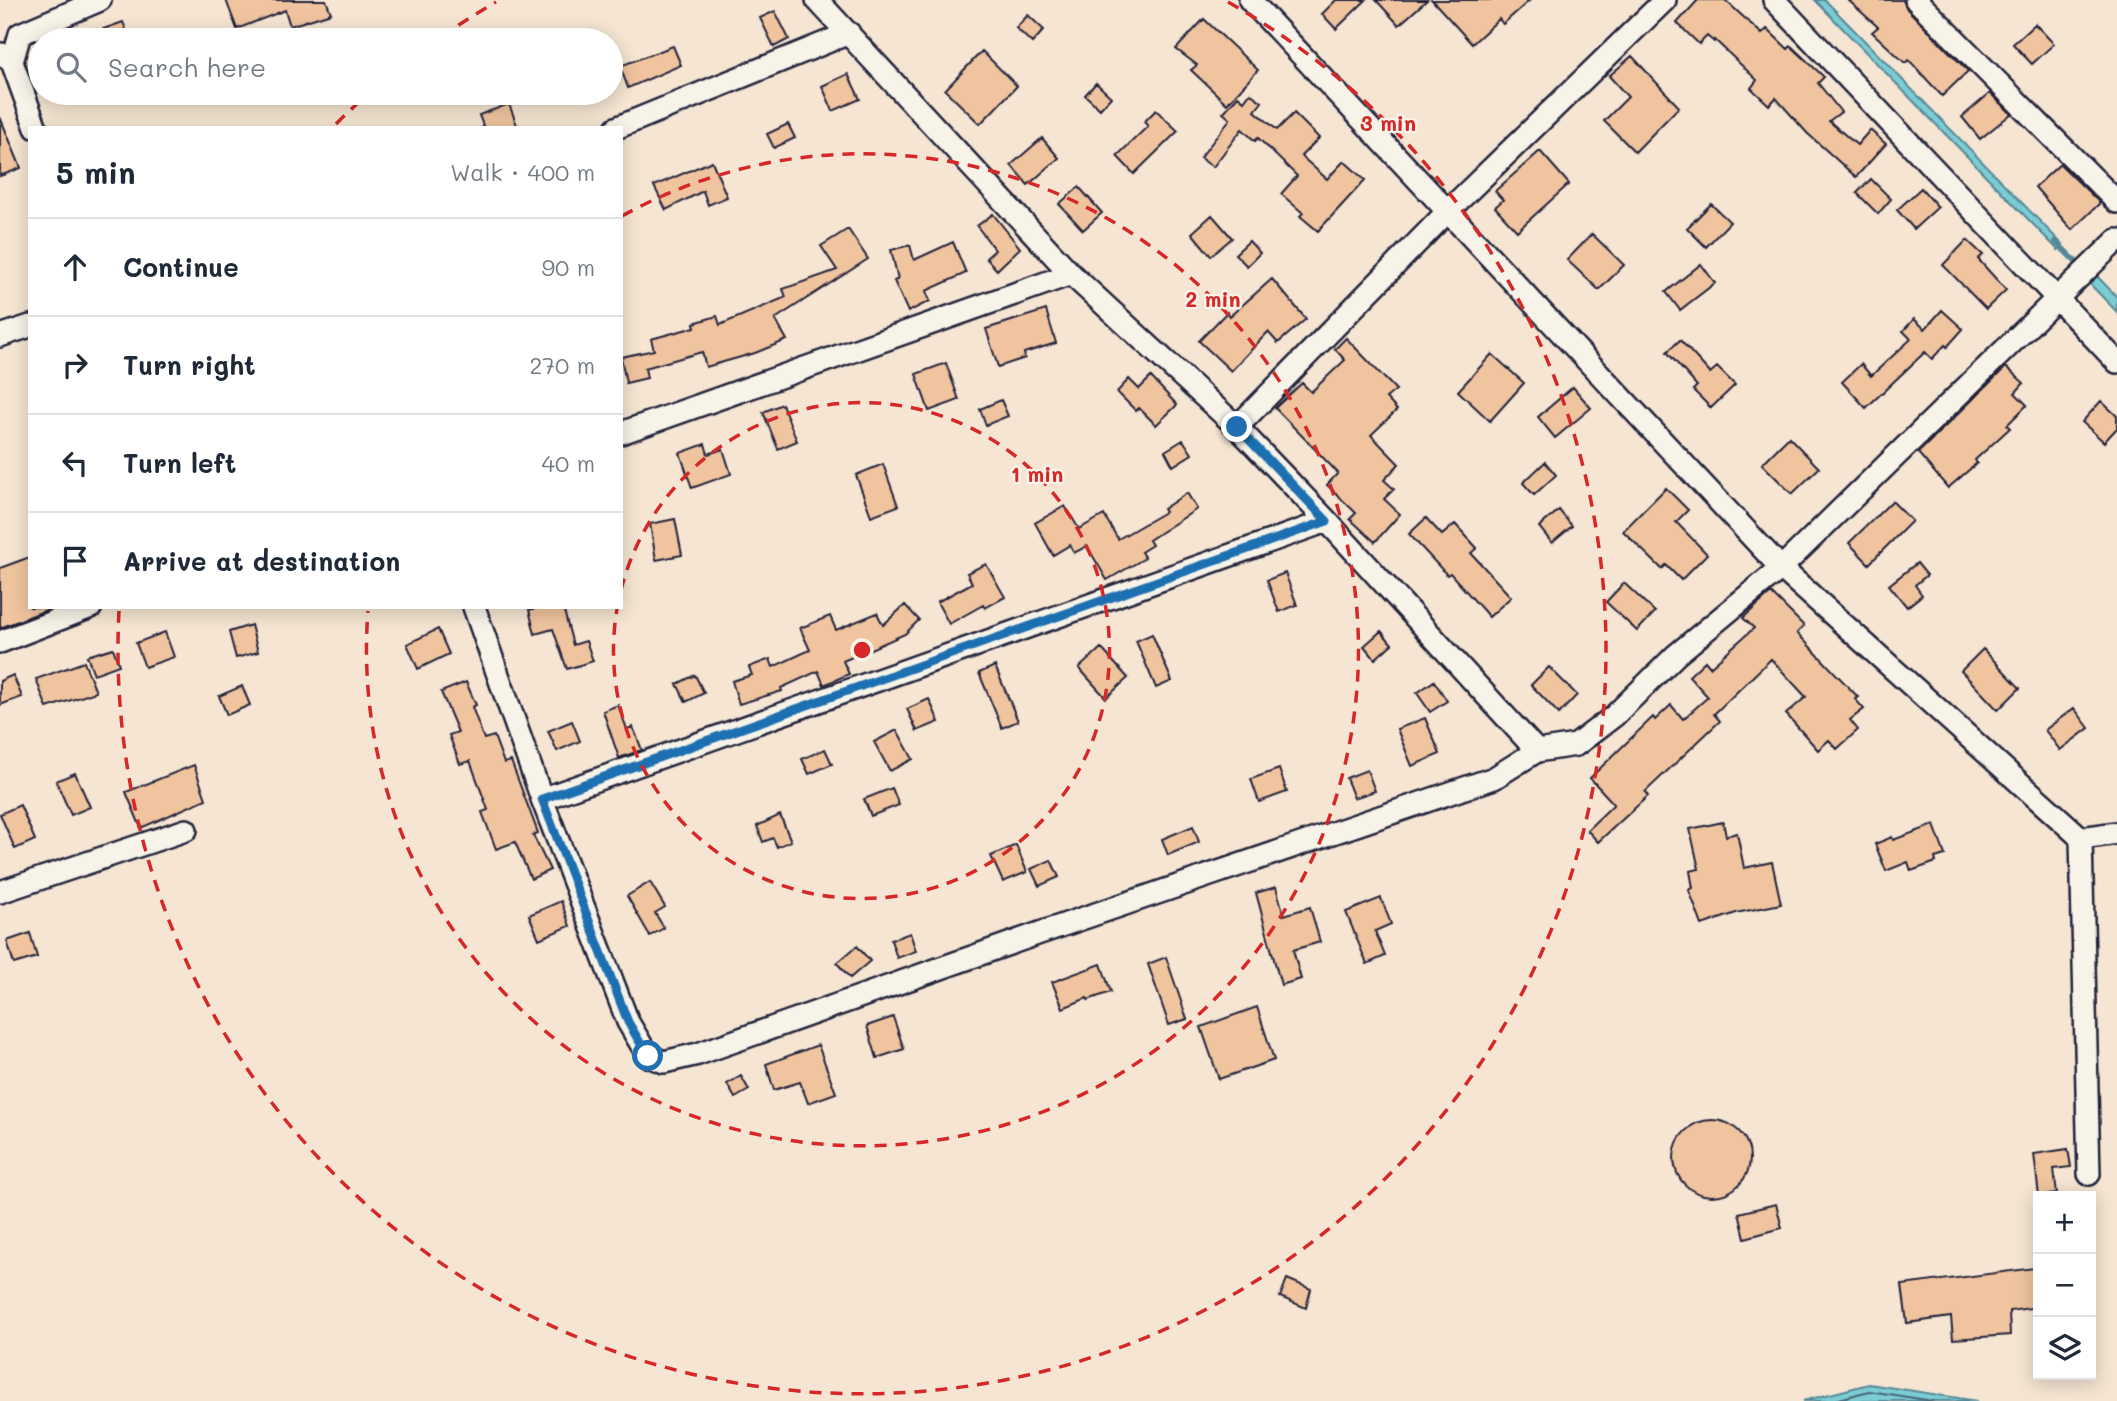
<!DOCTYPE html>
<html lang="en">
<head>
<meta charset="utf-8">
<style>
	body { margin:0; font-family:Mali,sans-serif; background:#f2f2f3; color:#1f2937 }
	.controls { position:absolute; right:21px; bottom:21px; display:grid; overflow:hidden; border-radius:0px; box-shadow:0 4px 18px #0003 }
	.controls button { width:63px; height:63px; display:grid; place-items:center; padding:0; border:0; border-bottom:2px solid #e0e1e3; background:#fff; color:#1f2937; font:35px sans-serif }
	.stop { position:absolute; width:21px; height:21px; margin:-16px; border:5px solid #1f6fb2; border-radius:50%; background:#fff }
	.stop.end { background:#1f6fb2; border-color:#fff; box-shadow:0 2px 7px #0008 }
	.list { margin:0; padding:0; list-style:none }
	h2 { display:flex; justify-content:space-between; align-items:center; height:91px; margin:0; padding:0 28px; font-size:30px }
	h2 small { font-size:23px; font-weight:400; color:#747a83 }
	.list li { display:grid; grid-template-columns:46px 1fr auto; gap:21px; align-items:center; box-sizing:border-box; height:98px; padding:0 28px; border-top:2px solid #e0e1e3 }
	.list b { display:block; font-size:26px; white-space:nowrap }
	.list em { font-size:23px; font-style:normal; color:#747a83 }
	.icon { flex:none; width:38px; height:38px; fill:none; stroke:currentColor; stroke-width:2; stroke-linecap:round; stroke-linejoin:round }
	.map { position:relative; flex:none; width:2117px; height:1401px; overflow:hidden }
	.search { position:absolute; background:#fff; box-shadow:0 4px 18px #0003; left:28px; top:28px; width:595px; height:77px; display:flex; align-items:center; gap:18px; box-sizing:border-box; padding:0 24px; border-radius:38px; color:#747a83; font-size:26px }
	.panel { position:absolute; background:#fff; box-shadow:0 4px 18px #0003; left:28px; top:126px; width:595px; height:483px; border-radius:0px }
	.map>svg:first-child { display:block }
	.water { fill:#7bccd4; stroke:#578897; stroke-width:2 }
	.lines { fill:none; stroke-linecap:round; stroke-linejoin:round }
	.shore { stroke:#466678; stroke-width:2 }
	.stream { stroke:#578897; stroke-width:6 }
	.building { fill:#f0c49f; stroke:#22223b; stroke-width:2 }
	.street-casing { stroke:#22223b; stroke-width:26 }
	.street { stroke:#f7f3e8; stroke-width:21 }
	.route { stroke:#1f6fb2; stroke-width:9 }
	.ring { fill:none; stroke:#d62828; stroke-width:3.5; stroke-dasharray:12 9 }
	.centre { fill:#d62828; stroke:#f7f3e8; stroke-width:3.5 }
	.ring-label { font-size:21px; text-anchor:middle; font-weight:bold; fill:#d62828; stroke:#f7f3e8; stroke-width:5; stroke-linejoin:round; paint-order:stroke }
</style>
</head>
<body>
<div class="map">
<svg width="2117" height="1401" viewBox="0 0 2117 1401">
	<rect width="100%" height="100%" fill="#f5e5d2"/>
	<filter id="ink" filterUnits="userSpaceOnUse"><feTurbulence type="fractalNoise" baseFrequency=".0143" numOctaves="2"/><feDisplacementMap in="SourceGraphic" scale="14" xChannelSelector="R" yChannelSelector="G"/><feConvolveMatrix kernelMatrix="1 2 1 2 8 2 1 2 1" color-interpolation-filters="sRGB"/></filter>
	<g filter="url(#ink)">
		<path class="water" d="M1815 0H1825L2063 245 2058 250Z
			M2094 273 2117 297V312L2086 280Z
			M1869 1384 1977 1401H1803Z"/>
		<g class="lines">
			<path class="shore" d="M1831 1401 1869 1391 1933 1401"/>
			<path class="stream" d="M2056 242 2083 269"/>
		</g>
		<path class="building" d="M226 0H326L331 13 290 26 285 10 237 29Z
			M1336 0H1366L1336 29 1322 14Z
			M1376 0H1427L1399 25Z
			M1432 0H1530L1503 24 1499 19 1472 44Z
			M1698 0H1725L1762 34 1767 29 1788 49 1791 46 1824 77 1818 83 1841 112 1829 121 1857 145 1870 130 1886 144 1856 177 1807 133 1776 98 1769 105 1751 88 1757 80 1715 40 1714 42 1707 36 1699 44 1677 23Z
			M1848 0H1903L1907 9 1968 71 1942 96 1909 60 1905 63 1872 32 1878 27Z
			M775 11 789 39 774 47 760 18Z
			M1028 15 1044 30 1032 43 1016 28Z
			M1204 19 1258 70 1227 104 1191 70 1197 65 1176 49Z
			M123 22 130 40H78V38Z
			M2035 24 2054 44 2032 64 2013 44Z
			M673 46 681 65 628 88 620 66Z
			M982 51 1017 86 980 124 945 90Z
			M1632 56 1679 107 1635 152 1604 121 1628 97 1609 76Z
			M848 74 860 99 833 111 822 86Z
			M1096 83 1111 97 1100 109 1085 95Z
			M1250 93 1262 102 1255 111 1277 130 1294 113 1319 138 1301 156 1327 179 1344 161 1365 180 1318 231 1300 216 1303 213 1281 194 1297 176 1258 138 1255 141 1242 129 1213 167 1200 158 1230 119 1223 113 1238 96 1244 101Z
			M1990 93 2011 114 1980 139 1962 117Z
			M509 104 518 128H484L479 115Z
			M1156 110 1178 131 1134 174 1117 156 1148 126 1144 122Z
			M0 117 21 168 0 176Z
			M788 124 795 138 774 148 767 134Z
			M1042 138 1059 158 1028 185 1011 165Z
			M1540 151 1569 184 1517 231 1495 207 1503 200 1495 191Z
			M712 161 727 197 708 205 703 191 666 210 654 186Z
			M2060 164 2100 203 2072 230 2035 187Z
			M1871 179 1891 199 1878 214 1857 193Z
			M1079 187 1102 213 1083 230 1059 204Z
			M1921 188 1938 207 1914 229 1897 210Z
			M1711 204 1730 222 1706 247 1687 228Z
			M993 214 1020 248 997 270 986 258 995 250 977 226Z
			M1212 215 1232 238 1211 256 1192 233Z
			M848 229 868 259 775 319 787 340 755 353 706 367 702 352 645 368 647 378 626 383 621 357 654 350 651 339 695 327 694 323 717 316 720 325 786 297 783 289 837 270 821 246Z
			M1592 234 1624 265 1599 290 1567 260Z
			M1967 240 1983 255 1978 259 2006 290 1986 309 1943 265Z
			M1249 241 1260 253 1247 266 1235 254Z
			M953 242 966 273 926 291 930 301 908 312 894 281 898 279 891 250 910 245 914 260Z
			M1701 264 1715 283 1680 310 1666 292Z
			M1272 279 1306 319 1278 343 1268 332 1231 371 1199 341 1227 312 1230 316Z
			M1046 310 1056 343 1024 353 1025 358 998 367 986 329Z
			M1942 310 1963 329 1947 347 1945 345 1932 359 1925 352 1866 408 1842 382 1861 364 1871 376 1911 339 1903 331 1914 319 1925 329Z
			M1346 338 1396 390 1386 398 1397 410 1371 435 1399 464 1384 480 1394 489 1384 499 1400 514 1375 542 1350 519 1356 513 1327 485 1338 473 1275 408 1302 383 1311 392 1345 360 1335 349Z
			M1680 340 1710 373 1717 367 1735 385 1711 408 1693 390 1697 386 1667 352Z
			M1492 354 1524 383 1490 421 1458 391Z
			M946 363 959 400 929 411 916 374Z
			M2006 367 2024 383 2015 393 2027 405 2007 425 2010 428 1975 460 1977 463 1948 488 1918 453Z
			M1151 377 1177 405 1156 425 1139 408 1136 411 1117 392 1129 379 1139 389Z
			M1573 387 1591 408 1555 438 1538 417Z
			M1001 400 1008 416 986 425 980 409Z
			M2101 401 2117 416V428L2104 442 2082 422Z
			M782 404 797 441 778 449 763 412Z
			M1789 437 1819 468 1792 494 1762 464Z
			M1183 440 1192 454 1173 466 1165 451Z
			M705 444 708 454 723 449 731 474 692 488 680 453Z
			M1545 462 1556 475 1534 495 1523 483Z
			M883 464 898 506 871 516 856 475Z
			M1666 488 1688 510 1676 522 1707 554 1681 580 1666 565 1662 569 1623 531Z
			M1187 493 1197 509 1149 540 1152 545 1141 552 1145 558 1107 580 1087 546 1074 553 1070 545 1053 555 1035 523 1065 506 1079 529 1104 515 1118 539 1165 512 1163 509Z
			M1892 501 1912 521 1869 564 1849 543Z
			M1559 510 1572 526 1552 543 1539 527Z
			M1426 518 1442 535 1455 524 1477 548 1471 553 1511 597 1489 617 1450 573 1447 575 1409 534Z
			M675 519 682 555 656 560 650 524Z
			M30 557V607H54L0 628V568Z
			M1917 563 1927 575 1915 585 1922 595 1907 607 1889 585Z
			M986 564 1005 597 985 608 983 605 949 624 937 602 972 583 967 573Z
			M1285 573 1297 605 1279 612 1267 580Z
			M1624 583 1655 612 1637 631 1606 602Z
			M1771 593 1804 626 1797 633 1858 697 1855 699 1864 709 1850 720 1858 730 1837 749 1829 740 1818 750 1786 714 1806 697 1771 659 1714 714 1720 721 1645 792 1648 796 1598 842 1587 830 1614 804 1590 778 1653 717 1655 720 1671 705 1683 719 1708 697 1689 676 1705 661 1710 667 1754 628 1743 618Z
			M905 605 919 620 905 634 843 661 849 674 824 685 818 671 781 688 782 691 739 704 732 681 752 675 749 667 770 659 773 667 810 650 800 628 830 616 836 630 877 613 883 625Z
			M540 607H563L573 645 586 641 593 661 567 669 553 629 535 634 529 610Z
			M251 625 258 652 236 658 229 632Z
			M438 629 449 654 418 669 407 644Z
			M1381 631 1392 644 1375 659 1364 646Z
			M165 632 174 657 145 667 136 643Z
			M1152 634 1172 681 1156 688 1136 641Z
			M113 648 119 665 94 674 87 656Z
			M1101 648 1128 678 1106 698 1079 668Z
			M1983 649 2020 688 1998 710 1961 671Z
			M84 662 96 692 47 708 36 679Z
			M995 666 1018 721 1002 728 979 673Z
			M1549 667 1577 695 1559 714 1531 685Z
			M13 675 22 697 0 705V681Z
			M695 675 704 693 686 702 677 684Z
			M1434 681 1447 701 1430 712 1417 693Z
			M466 682 476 705 472 707 484 739 494 736 504 763 511 761 538 833 533 835 550 870 531 879 515 842 496 849 482 812 488 810 470 761 460 764 449 735 458 732 441 692Z
			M242 686 250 705 227 715 219 696Z
			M929 699 939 722 917 731 907 709Z
			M618 705 627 729 633 727 642 750 619 758 603 711Z
			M2074 708 2089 728 2060 750 2045 730Z
			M1425 718 1440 754 1412 766 1397 729Z
			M572 721 580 741 557 751 548 731Z
			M897 730 913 759 890 771 874 742Z
			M825 749 832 764 809 774 802 759Z
			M194 765 206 799 141 828 126 792Z
			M1279 769 1287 792 1259 802 1251 779Z
			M1367 770 1375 791 1354 798 1346 778Z
			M75 773 90 807 71 815 56 781Z
			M892 788 899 805 871 816 864 799Z
			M20 805 35 840 15 849 0 814Z
			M780 815 791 841 777 847 773 838 763 842 757 826Z
			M1723 822 1726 836 1737 833 1744 868 1772 862 1781 904 1736 913 1702 925 1689 890 1693 888 1690 871 1699 869 1690 829Z
			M1934 825 1945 855 1935 858 1936 862 1911 871 1908 862 1886 871 1875 844 1892 837 1893 840Z
			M1193 826 1199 842 1168 855 1162 839Z
			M1016 845 1027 872 1003 882 991 856Z
			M1051 860 1059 877 1039 886 1031 869Z
			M650 882 665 907 655 913 664 928 650 936 627 896Z
			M1276 887 1284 915 1310 907 1320 942 1293 950 1301 979 1281 985 1256 893Z
			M1381 898 1391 924 1375 931 1385 956 1367 964 1346 912Z
			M561 901 570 926 539 939 529 915Z
			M30 933 37 957 14 964 7 941Z
			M910 933 916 951 897 958 891 940Z
			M857 946 870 961 850 978 837 963Z
			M1166 957 1187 1019 1169 1025 1148 964Z
			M1101 964 1111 992 1088 1000 1087 998 1063 1008 1052 982Z
			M1257 1007 1274 1060 1219 1079 1201 1027Z
			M893 1017 904 1049 877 1058 867 1026Z
			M818 1045 836 1093 808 1103 800 1082 774 1090 766 1064Z
			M741 1076 749 1090 735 1098 727 1084Z
			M1674 1158a38 38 0 1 1 76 0a38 38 0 1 1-76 0Z
			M2068 1149 2071 1167 2054 1169 2057 1194 2039 1196 2034 1154Z
			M1776 1204 1782 1228 1745 1238 1739 1213Z
			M2034 1268 2038 1307 2009 1311 2010 1335 1953 1339 1951 1317 1907 1323 1902 1285Z
			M1287 1279 1311 1289 1306 1308 1280 1297Z"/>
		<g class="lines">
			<g class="street-casing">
				<path id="street" d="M817 0 1071 274 1237 427 1327 521 1537 751
					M1250 0 1781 568 2081 838 2089 1174
					M1774 0 2117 362
					M1916 0 2117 202
					M2 54 12 62 36 128
					M12 62 20 34 100 0
					M616 128 849 33
					M0 336 30 326
					M1237 427 1449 210 1665 0
					M621 433 1071 274
					M474 607 542 799 628 1022 648 1056 664 1062 698 1054 1037 934 1494 778 1537 751 1576 745 1614 716 1676 655 1781 568 2117 240
					M0 642 91 607
					M542 799 1327 521
					M2081 838 2117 833
					M0 892 186 830"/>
			</g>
			<use href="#street" class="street"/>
		</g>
	</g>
	<g class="lines" filter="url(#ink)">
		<path class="route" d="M648 1056 628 1022 542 799 1327 521 1237 427"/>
	</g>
	<g class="ring">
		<path d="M621 590A248 248 0 1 1 617 609"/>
		<path d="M622 216A496 496 0 1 1 368 611"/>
		<path d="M336 124A744 744 0 0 1 369 93M441 37A744 744 0 0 1 496 2M1228 2A744 744 0 1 1 119 611"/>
	</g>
	<circle cx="862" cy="650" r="10" class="centre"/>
	<g class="ring-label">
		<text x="1388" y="131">3 min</text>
		<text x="1213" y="307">2 min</text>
		<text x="1037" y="482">1 min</text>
	</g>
</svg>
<div class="controls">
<button>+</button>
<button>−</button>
<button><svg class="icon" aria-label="layers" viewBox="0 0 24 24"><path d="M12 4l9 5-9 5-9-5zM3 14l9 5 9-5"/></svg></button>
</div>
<div class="stop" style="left:648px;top:1056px"></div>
<div class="stop end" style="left:1237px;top:427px"></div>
<div class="search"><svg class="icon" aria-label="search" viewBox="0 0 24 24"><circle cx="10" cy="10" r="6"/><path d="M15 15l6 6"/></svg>Search here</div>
<section class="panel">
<h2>5 min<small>Walk · 400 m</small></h2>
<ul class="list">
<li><svg class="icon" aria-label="ahead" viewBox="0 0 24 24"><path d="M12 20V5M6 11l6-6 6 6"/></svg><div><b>Continue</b></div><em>90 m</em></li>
<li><svg class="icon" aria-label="right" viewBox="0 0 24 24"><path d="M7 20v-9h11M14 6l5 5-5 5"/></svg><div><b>Turn right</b></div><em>270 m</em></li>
<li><svg class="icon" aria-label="left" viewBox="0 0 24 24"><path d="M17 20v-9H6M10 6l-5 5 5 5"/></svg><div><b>Turn left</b></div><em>40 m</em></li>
<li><svg class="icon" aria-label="arrive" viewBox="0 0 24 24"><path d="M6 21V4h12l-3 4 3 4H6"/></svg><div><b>Arrive at destination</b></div></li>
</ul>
</section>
</div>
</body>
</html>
